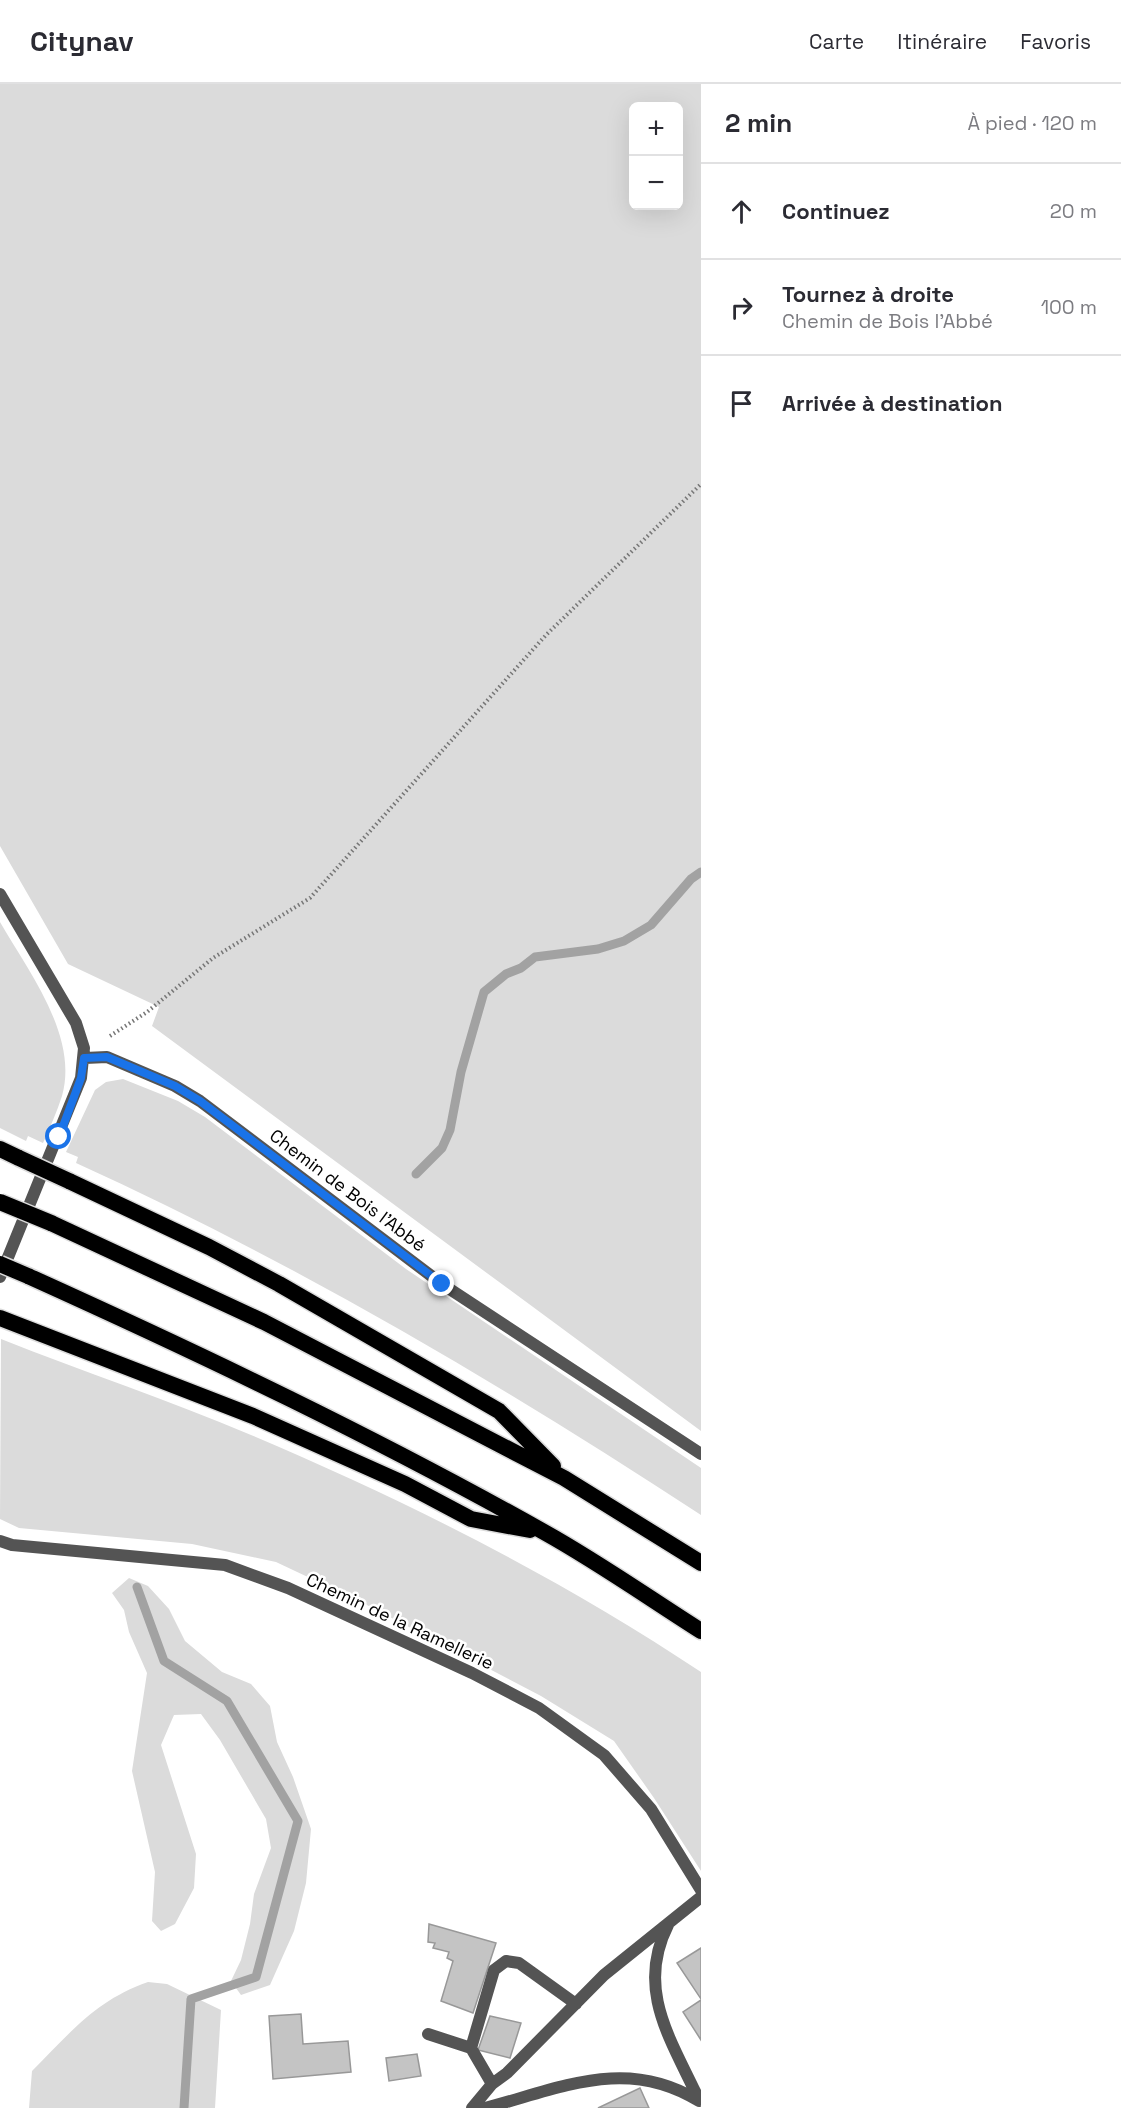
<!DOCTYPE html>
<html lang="fr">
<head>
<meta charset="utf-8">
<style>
	body { margin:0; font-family:"Space Grotesk",sans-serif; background:#f7f7f7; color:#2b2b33 }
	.controls { position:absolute; right:18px; top:18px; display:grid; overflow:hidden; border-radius:9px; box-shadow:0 6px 24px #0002 }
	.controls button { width:54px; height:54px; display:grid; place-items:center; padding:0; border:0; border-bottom:2px solid #e1e1e2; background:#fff; color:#2b2b33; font:30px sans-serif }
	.stop { position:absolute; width:18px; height:18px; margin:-14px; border:4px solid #1a73e8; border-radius:50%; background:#fff }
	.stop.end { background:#1a73e8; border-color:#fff; box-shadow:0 2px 6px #0008 }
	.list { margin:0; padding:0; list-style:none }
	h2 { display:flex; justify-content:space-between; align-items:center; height:78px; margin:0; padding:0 24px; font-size:26px }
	h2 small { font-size:20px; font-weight:400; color:#7c7c81 }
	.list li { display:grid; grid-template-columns:39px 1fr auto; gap:18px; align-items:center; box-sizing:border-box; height:96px; padding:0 24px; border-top:2px solid #e1e1e2 }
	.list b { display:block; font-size:22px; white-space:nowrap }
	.list p { margin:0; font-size:20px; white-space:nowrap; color:#7c7c81 }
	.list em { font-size:20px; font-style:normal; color:#7c7c81 }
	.icon { flex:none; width:33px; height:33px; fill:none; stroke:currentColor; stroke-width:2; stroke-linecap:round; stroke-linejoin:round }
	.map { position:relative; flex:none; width:701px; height:2024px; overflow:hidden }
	header { display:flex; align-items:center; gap:36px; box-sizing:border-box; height:84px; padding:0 30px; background:#fff; border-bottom:2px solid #e1e1e2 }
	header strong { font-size:28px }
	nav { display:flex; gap:33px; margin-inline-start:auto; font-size:21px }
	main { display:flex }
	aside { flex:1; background:#fff }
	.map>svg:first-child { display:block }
	.green { fill:#dbdbdb; fill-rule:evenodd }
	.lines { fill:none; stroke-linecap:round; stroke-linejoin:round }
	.stream { stroke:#a2a2a2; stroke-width:9 }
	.building { fill:#c4c4c4; stroke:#989898; stroke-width:1.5 }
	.trunk-casing { stroke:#dbdbdb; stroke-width:19 }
	.path { stroke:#767676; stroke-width:4; stroke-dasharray:1.5 3; stroke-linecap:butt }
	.service { stroke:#545454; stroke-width:12 }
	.minor { stroke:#545454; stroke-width:12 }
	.trunk { stroke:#000; stroke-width:16 }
	.trunk-bridge-casing { stroke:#dbdbdb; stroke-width:19; stroke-linecap:butt }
	.trunk-bridge { stroke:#000; stroke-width:16 }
	.route { stroke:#1a73e8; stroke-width:8 }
	.labels { text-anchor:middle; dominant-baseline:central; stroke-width:5; stroke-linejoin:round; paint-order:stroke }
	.street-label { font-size:18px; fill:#000; stroke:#fff }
</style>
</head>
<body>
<header>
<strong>Citynav</strong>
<nav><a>Carte</a><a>Itinéraire</a><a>Favoris</a></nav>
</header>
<main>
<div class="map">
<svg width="701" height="2024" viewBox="0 0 701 2024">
	<rect width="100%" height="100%" fill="#fff"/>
	<path class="green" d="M0 0H701V1347L152 942 159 923 68 880 0 762ZM634 22H678V122H634Z
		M0 838C28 887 79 952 62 1012 57 1028 50 1043 43 1059L28 1052 26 1057 0 1044Z
		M123 995 178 1017 205 1033 406 1185 701 1384V1431C501 1300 294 1178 76 1079L78 1073 66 1068 95 1006 106 998Z
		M1 1255C84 1288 169 1316 251 1351 407 1417 560 1494 701 1588V1787L654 1714 614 1657 541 1612 365 1520 276 1478 192 1460 19 1444 0 1435Z
		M129 1494 148 1502 169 1525 185 1557 222 1588 251 1600 270 1622 277 1658 293 1693 311 1745 306 1799 294 1847 270 1901 241 1911 231 1897 241 1876 250 1840 254 1810 271 1764 266 1735 220 1656 201 1630 174 1631 161 1661 196 1770 194 1804 175 1840 161 1847 152 1837 155 1788 132 1687 147 1589 129 1548 124 1526 112 1509Z
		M148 1898 167 1900 221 1926 215 2024H29L32 1987C70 1949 96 1916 148 1898Z"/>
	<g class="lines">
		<path class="stream" d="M416 1090 442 1064 450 1046 461 988 484 908 506 890 521 884 535 873 598 865 624 857 651 841 691 795 701 788
			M137 1503 164 1577 227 1617 298 1737 256 1893 191 1915 184 2024"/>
	</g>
	<path class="building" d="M429 1840 496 1859 473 1929 441 1917 453 1877 447 1874 449 1868 433 1864 435 1859 428 1858Z
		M701 1864V1915L677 1879Z
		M701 1916V1956L683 1928Z
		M301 1930 303 1960 348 1957 351 1988 273 1995 269 1932Z
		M490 1932 521 1939 510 1974 478 1966Z
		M417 1970 421 1992 389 1997 386 1974Z
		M640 2004 649 2024H598Z"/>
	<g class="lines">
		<g class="trunk-casing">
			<path id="trunk" d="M0 1065 19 1074
				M69 1097 209 1163 279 1200 499 1327 553 1382
				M51 1139 264 1238 564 1394 701 1479
				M28 1192C203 1271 377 1354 544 1448 598 1478 649 1514 701 1547
				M0 1234 253 1332 405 1400 471 1435 530 1446"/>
		</g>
		<path class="path" d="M110 952 147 928 213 874 310 814 546 551 701 400"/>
		<path class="service" d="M668 1841C635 1906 672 1957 699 2016
			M428 1950 471 1964 492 2000
			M471 1964 494 1886 506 1877 519 1879 576 1920
			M472 2024 492 2000 507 1989 604 1891 701 1813
			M485 2024C562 2004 626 1972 699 2017"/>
		<path class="minor" d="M0 810 76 939 84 964 81 994 0 1193
			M85 974 107 973 175 1002 200 1017 442 1200 701 1370
			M0 1457 12 1461 225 1481 288 1504 472 1589 539 1624 604 1671 651 1725 701 1806"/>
		<use href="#trunk" class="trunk"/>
		<g class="trunk-bridge-casing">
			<path id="trunk-bridge" d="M19 1074 69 1097
				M0 1118 51 1139
				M0 1180 28 1192"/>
		</g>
		<use href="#trunk-bridge" class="trunk-bridge"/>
	</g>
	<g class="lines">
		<path class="route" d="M59 1053 81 994 84 974 107 973 175 1002 200 1017 442 1200"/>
	</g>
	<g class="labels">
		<g class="street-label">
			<text transform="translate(348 1106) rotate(37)">Chemin de Bois l'Abbé</text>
			<text transform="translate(400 1537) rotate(25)">Chemin de la Ramellerie</text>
		</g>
	</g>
</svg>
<div class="controls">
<button>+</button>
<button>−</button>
</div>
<div class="stop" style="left:59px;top:1053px"></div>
<div class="stop end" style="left:442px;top:1200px"></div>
</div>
<aside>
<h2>2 min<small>À pied · 120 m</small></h2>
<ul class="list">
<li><svg class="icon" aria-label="ahead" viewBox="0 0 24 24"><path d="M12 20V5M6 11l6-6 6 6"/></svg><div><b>Continuez</b></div><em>20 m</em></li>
<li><svg class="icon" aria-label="right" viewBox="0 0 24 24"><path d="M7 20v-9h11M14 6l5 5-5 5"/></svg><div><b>Tournez à droite</b><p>Chemin de Bois l'Abbé</p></div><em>100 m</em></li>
<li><svg class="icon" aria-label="arrive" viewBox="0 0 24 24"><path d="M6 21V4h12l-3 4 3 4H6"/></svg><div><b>Arrivée à destination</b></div></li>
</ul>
</aside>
</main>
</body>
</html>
